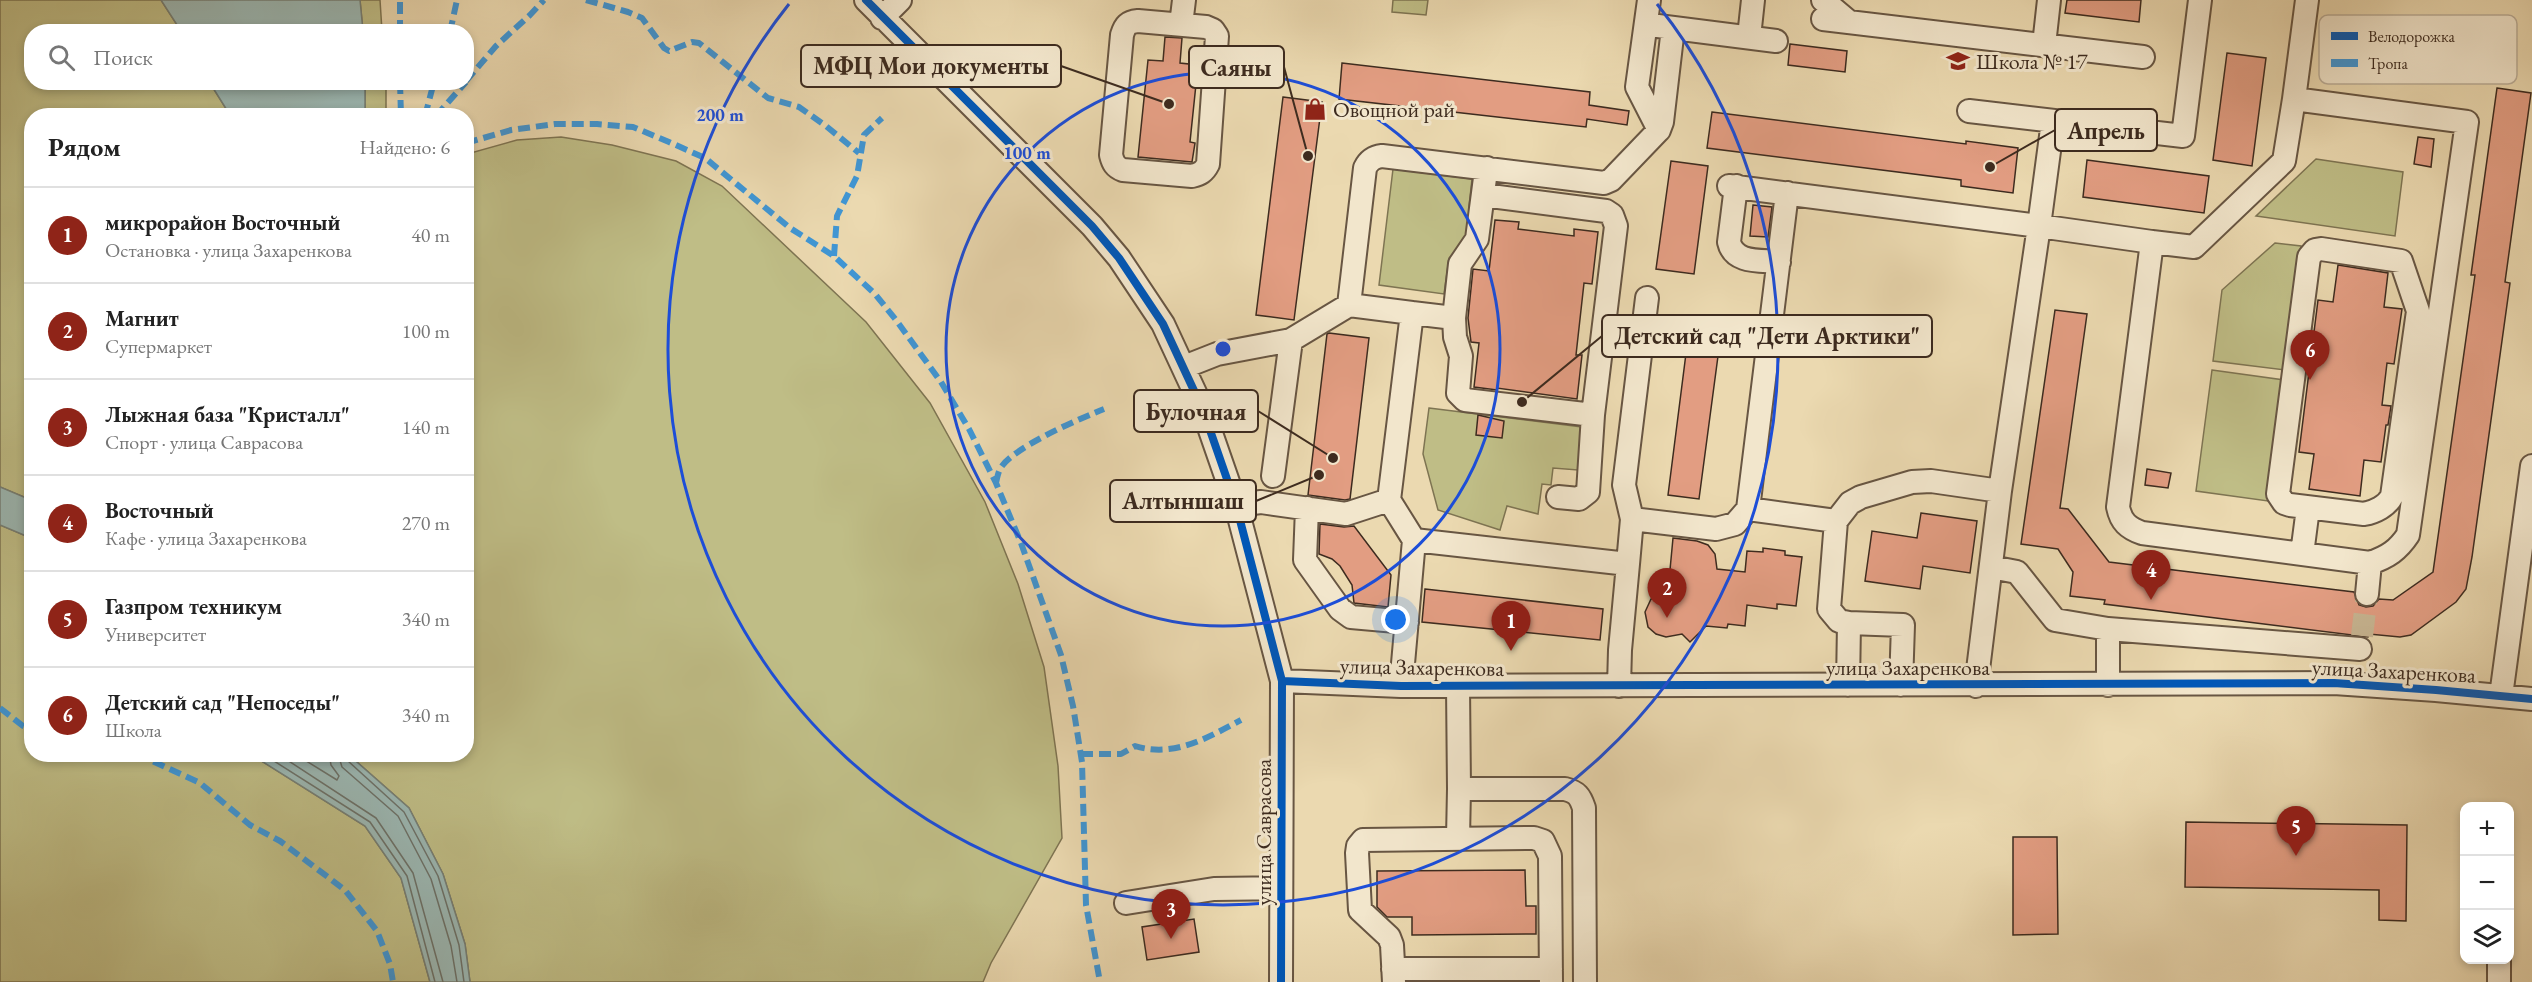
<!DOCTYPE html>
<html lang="ru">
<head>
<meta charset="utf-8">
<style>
	body { margin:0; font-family:"EB Garamond",serif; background:#f6f6f6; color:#222 }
	.controls { position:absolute; right:18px; bottom:18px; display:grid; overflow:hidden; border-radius:12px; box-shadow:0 3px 9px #0003 }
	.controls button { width:54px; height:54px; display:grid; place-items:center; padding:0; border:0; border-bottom:2px solid #e0e0e0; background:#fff; color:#222; font:30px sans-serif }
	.you { position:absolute; left:1396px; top:620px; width:21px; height:21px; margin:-15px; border:4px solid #fff; border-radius:50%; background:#1a73e8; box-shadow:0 0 0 9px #1a73e833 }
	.badge { display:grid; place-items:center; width:39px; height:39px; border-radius:50%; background:#8f2418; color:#fff; font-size:20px; font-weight:700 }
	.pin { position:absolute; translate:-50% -50px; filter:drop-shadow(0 2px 3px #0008) }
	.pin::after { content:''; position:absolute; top:32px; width:21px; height:18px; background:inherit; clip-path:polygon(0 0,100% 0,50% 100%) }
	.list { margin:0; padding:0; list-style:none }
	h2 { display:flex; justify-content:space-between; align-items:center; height:78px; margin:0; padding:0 24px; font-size:26px }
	h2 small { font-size:20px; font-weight:400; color:#767676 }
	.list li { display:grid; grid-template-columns:39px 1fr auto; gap:18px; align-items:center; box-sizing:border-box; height:96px; padding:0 24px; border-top:2px solid #e0e0e0 }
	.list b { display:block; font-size:22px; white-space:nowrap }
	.list p { margin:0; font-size:20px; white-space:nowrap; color:#767676 }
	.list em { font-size:20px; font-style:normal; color:#767676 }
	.icon { flex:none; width:33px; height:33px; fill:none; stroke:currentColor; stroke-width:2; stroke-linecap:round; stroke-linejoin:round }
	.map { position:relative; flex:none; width:2532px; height:982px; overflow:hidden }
	.search { position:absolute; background:#fff; box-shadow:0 3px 9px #0003; left:24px; top:24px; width:450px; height:66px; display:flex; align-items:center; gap:15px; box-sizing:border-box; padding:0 21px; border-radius:24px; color:#767676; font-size:22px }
	.panel { position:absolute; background:#fff; box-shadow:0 3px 9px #0003; left:24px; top:108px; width:450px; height:654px; border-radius:24px }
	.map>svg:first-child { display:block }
	.green { fill:#bfbd86; stroke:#7e7452; stroke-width:1.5 }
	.water { fill:#9bb8b4; stroke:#758078; stroke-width:1.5 }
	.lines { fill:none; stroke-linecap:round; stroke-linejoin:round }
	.shore { stroke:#6c726a; stroke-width:1.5 }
	.building { fill:#e29d82; stroke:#3d2b1f; stroke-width:1.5 }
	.minor-tunnel { stroke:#c8b693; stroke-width:22; stroke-dasharray:22 11; stroke-linecap:butt }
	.minor-casing { stroke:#685643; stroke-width:26 }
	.minor { stroke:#f2e6cc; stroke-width:22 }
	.quiet { stroke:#3f96d5; stroke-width:6; stroke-dasharray:12 6; stroke-linecap:butt }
	.cycleway-casing { stroke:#f2e6cc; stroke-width:11 }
	.cycleway { stroke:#0057b8; stroke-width:8 }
	.ring { fill:none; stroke:#1d4ed8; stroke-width:3 }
	.labels { text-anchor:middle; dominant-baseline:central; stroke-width:6; stroke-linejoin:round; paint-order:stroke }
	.poi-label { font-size:22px; fill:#3d2b1f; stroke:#f2e6cc; text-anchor:start }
	.street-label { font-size:22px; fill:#3d2b1f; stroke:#f2e6cc }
	.key { fill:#f2e6cc; stroke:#bcae98; stroke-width:1.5 }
	.key-label { font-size:16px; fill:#3d2b1f }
	.centre { fill:#1d4ed8; stroke:#f2e6cc; stroke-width:3 }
	.ring-label { font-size:18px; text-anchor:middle; font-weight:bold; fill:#1d4ed8; stroke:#f2e6cc; stroke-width:6; stroke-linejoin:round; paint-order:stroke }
	.leader { fill:none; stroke:#3d2b1f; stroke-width:2 }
	.callout-dot { fill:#3d2b1f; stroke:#f2e6cc; stroke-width:2 }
	.callout { fill:#f2e6cc; stroke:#3d2b1f; stroke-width:2 }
	.callout-label { font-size:24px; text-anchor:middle; font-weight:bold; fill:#3d2b1f }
</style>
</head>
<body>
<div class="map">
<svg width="2532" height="982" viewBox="0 0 2532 982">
	<rect width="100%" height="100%" fill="#ebd9b0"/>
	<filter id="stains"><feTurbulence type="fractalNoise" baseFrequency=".00333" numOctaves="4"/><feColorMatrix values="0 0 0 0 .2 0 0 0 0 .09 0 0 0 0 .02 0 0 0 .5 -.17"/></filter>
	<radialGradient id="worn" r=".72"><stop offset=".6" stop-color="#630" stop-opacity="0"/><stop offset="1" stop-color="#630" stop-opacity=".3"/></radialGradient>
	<path class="green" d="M0 0H161L181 31 32 32V82L210 83 230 115 32 116 31 500 0 487Z
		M360 0H380L382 31H363Z
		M1393 0H1428L1426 15 1392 12Z
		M365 83H386V115H365Z
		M561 137 612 145 676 161 722 186 866 322 930 403 985 502 1018 584 1044 667 1058 766 1062 838 991 963 983 982H470L465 944 443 874 409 808 349 755 466 754 467 154 517 140Z
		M2316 159 2403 172 2395 236 2256 216Z
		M1393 169 1472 179 1469 207 1475 208 1472 236 1449 258 1444 294 1379 285Z
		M2275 243 2301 246 2285 370 2213 361 2222 290Z
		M2212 370 2284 380 2268 501 2196 491Z
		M1429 408 1582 427 1578 470 1553 468 1551 485 1542 484 1538 514 1507 506 1500 530 1438 510 1423 454Z
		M0 525 31 538 32 754 252 755 365 826 401 878 430 982H0Z"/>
	<path class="water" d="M161 0H360L363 31H181Z
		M210 83H365V115H230Z
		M0 487 31 500V538L0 525Z
		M252 755H349L409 808 443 874 465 944 470 982H430L401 878 365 826Z"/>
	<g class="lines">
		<path class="shore" d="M263 754 370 822 407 876 435 982
			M278 754 376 818 413 873 443 982
			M295 754 337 780 339 776 331 765 329 754
			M338 754 342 767 398 816 431 879 451 946 457 982
			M346 754 348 761 404 812 438 876 459 945 464 982"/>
	</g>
	<path class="building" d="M2067 0H2141L2139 22 2065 13Z
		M1165 37 1182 38 1180 63 1198 65 1190 142 1195 143 1192 162 1138 157 1148 60 1163 61Z
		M1790 44 1847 51 1845 72 1788 65Z
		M2227 53 2266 58 2252 166 2213 160Z
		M1342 63 1590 92 1589 105 1629 111 1627 125 1587 119 1586 127 1339 99Z
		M2497 88 2531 93 2505 282 2510 283 2472 557 2466 589 2456 602 2411 635 2400 637 2369 634 2368 637 2104 604 2105 600 2070 596 2073 572 2058 549 2021 544 2055 310 2087 314 2060 508 2068 509 2109 562 2354 592 2359 605 2366 607 2373 606 2379 599 2393 600 2433 572 2475 275H2471Z
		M1283 97 1322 102 1294 320 1256 315Z
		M1712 112 1966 144V141L2018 148 2013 193 1961 186V180L1707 148Z
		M2418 137 2434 139 2431 167 2414 164Z
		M2087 160 2209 176 2204 213 2083 197Z
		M1671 161 1708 166 1694 274 1656 269Z
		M1753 205 1772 207 1768 237 1750 236Z
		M1495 220 1519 222 1518 229 1574 236V229L1598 232 1592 284 1584 283 1576 355H1582L1577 399 1497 388V390L1474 387 1479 343 1471 342 1468 318 1473 269 1489 271Z
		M2338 265 2388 273 2384 307 2402 309 2394 364 2387 363 2382 405 2391 406 2388 425H2386L2381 462 2364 460 2360 496 2309 489 2314 454 2299 452 2318 300 2333 302Z
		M1690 322 1722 326 1699 499 1668 495Z
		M1329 333 1369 338 1350 499 1345 500 1308 495 1327 334Z
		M1478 415 1504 421 1502 438 1476 435Z
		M2147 469 2171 473 2168 488 2145 485Z
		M1921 513 1977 521 1970 573 1923 566 1920 589 1865 581 1872 531 1917 538Z
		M1320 524 1344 527 1354 526 1391 575 1388 607 1354 603 1352 585 1340 566 1332 559 1319 554Z
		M1673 538 1697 541 1708 545 1715 554 1717 569 1745 572 1747 551 1763 552V548L1785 551V555L1802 557 1796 606 1777 604V609L1747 605 1745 626 1728 624 1727 628 1706 626 1690 642 1682 634 1666 637 1656 634 1648 627 1645 612 1651 599 1668 591Z
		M1425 589 1603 609 1600 640 1422 622Z
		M2186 822 2407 825 2406 921 2379 920V890L2185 887Z
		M2013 837H2057L2058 934 2013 935Z
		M1525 870 1526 906H1536V934L1412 935V917H1387L1377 907V871Z
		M1194 919 1199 952 1147 960 1142 927Z"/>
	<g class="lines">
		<path class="minor-tunnel" d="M2362 636 2367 594"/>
		<g class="minor-casing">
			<path id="minor" d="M866 0 1092 226 1119 258 1163 324 1203 410 1236 505 1282 681 1281 982
				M1649 0 1637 87 1659 130
				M1823 0 1849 22
				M882 18 900 0
				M1823 19 2143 57
				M1138 21 1206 27 1213 30 1217 36 1208 164C1204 172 1200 174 1192 176L1123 170C1115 167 1113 163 1111 155L1122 35C1125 25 1128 22 1138 21Z
				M1181 25 1184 0
				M1658 26 1776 41
				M1749 37 1753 0
				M2044 45 2049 0
				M1969 111 2183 136 2200 0
				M2053 121 2039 226 2152 242 2118 507C2121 522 2128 528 2142 533L2370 563C2388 557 2398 550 2408 535L2467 122 2294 99 2307 0
				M1729 186 2039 226 2000 491 1976 686
				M1736 186 1729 242C1734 264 1761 260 1779 262
				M1483 195 1606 211 1612 215 1616 226 1593 415 1465 400 1458 393 1461 356 1455 337 1454 318 1460 264 1477 239 1485 178 1487 168
				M2152 242 2194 247 2284 161 2294 99
				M2321 249 2401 261 2418 311 2392 496C2387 506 2375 512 2364 514L2290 505 2284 503 2278 494 2309 257 2315 250Z
				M1349 305 1412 313 1389 500 1414 540 1628 564 1620 650 1619 686
				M1412 313 1454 318
				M1184 367 1217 354 1291 340 1349 305 1365 168C1369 160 1374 157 1382 156L1604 183 1611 180 1659 130 1662 122 1673 28
				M1273 476 1291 340
				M1558 497 1579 499 1588 492 1593 415
				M1236 505 1261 502 1346 514 1389 500
				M1307 508 1305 560 1340 609 1351 617 1407 622
				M1748 509 1836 521 1829 609 1839 621 1849 623 1848 685
				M1632 519 1624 485 1647 298
				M1836 521 1850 503 1861 497 1912 482 1931 481 2000 491
				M2302 554 2308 508
				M1628 564 1632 519 1716 529 1735 524 1748 509 1787 193
				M1991 567 2017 572 2055 620 2108 629V685
				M2367 594 2370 563
				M1849 623 1903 625 1901 685
				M2108 629 2360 649
				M1282 681 1401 686 2334 683 2436 690 2532 699
				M1401 686 1414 540
				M1458 686 1459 789H1565C1577 792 1580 796 1584 808L1585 982
				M2501 696 2532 466
				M1458 838 1459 789
				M1126 903 1214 889 1281 888
				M1393 969H1551
				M1394 982 1392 945 1389 937 1360 910 1357 853 1358 846 1363 840 1534 838 1543 841 1550 856 1551 982
				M2499 982V960"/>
		</g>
		<use href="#minor" class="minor"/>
		<path class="quiet" d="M586 0 628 12 642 18 664 48 669 51 692 42 699 43 768 98 799 107 826 126 859 153
			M400 32V0
			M450 32 457 0
			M466 81 496 46 530 15 544 0
			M400 82 401 116
			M425 116 434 82
			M436 116 466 82
			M466 143 511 130 555 124H597L633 127 669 142 705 158 790 228 834 256 875 294 896 320 941 382 969 429 996 483 1021 543 1061 655 1073 706 1082 762 1086 905 1100 982
			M834 256 837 216 857 176 864 135 882 118
			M996 483C997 478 998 473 1000 469 1011 448 1081 418 1104 409
			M0 708 23 726 32 729
			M137 754 200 783 250 825 280 841 345 890 377 931 390 964 393 982
			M1081 754H1121L1135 746C1174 758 1207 738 1241 720"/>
		<g class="cycleway-casing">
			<path id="cycleway" d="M866 0 1092 226 1119 258 1163 324 1203 410 1236 505 1282 681 1281 982
				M1282 681 1401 686 2334 683 2436 690 2532 699"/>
		</g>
		<use href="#cycleway" class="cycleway"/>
	</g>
	<g class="ring">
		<circle cx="1223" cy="349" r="277"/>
		<path d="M1657 4A555 555 0 1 1 789 4"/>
	</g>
	<defs>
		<g id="school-bare" transform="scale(1.8)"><path d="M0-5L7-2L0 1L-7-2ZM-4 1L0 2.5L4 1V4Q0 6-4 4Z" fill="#8f2418" stroke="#f2e6cc" stroke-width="2.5" paint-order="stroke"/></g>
		<g id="shop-bare" transform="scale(1.8)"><path d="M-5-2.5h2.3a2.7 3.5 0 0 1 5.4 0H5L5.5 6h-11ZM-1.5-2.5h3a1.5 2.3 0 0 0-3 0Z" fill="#8f2418" stroke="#f2e6cc" stroke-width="2.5" paint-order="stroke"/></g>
	</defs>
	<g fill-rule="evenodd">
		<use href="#school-bare" x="1958" y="61"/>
		<use href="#shop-bare" x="1315" y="109"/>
	</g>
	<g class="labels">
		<g class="poi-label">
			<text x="1976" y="61">Школа № 17</text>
			<text x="1333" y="109">Овощной рай</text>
		</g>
		<g class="street-label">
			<text transform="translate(1422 667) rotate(1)">улица Захаренкова</text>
			<text x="1908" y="667">улица Захаренкова</text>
			<text transform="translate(2394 671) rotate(3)">улица Захаренкова</text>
			<text transform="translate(1263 832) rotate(-90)">улица Саврасова</text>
		</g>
	</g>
	<rect x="2319" y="15" width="198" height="69" rx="9" class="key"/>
	<rect x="2331" y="32" width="27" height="8" fill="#0057b8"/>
	<rect x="2331" y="59" width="27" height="8" fill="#3f96d5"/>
	<g class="key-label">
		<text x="2368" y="42">Велодорожка</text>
		<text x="2368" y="69">Тропа</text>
	</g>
	<circle cx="1223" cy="349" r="9" class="centre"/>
	<g class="ring-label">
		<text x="720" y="121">200 m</text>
		<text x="1027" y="159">100 m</text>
	</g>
	<path class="leader" d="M1169 104L1061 66M1308 156L1284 67M1990 167L2055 130M1522 402L1602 336M1333 458L1258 411M1319 475L1256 501"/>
	<g class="callout-dot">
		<circle cx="1169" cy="104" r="6"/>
		<circle cx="1308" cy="156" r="6"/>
		<circle cx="1990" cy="167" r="6"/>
		<circle cx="1522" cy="402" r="6"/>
		<circle cx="1333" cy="458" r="6"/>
		<circle cx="1319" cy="475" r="6"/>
	</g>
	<g class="callout">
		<rect x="801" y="45" width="260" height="42" rx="6"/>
		<rect x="1189" y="46" width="95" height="42" rx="6"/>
		<rect x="2055" y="109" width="102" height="42" rx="6"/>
		<rect x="1602" y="315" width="330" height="42" rx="6"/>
		<rect x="1134" y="390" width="124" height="42" rx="6"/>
		<rect x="1110" y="480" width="146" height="42" rx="6"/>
	</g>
	<g class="callout-label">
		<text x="931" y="74">МФЦ Мои документы</text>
		<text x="1236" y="76">Саяны</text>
		<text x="2106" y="139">Апрель</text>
		<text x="1767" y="344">Детский сад "Дети Арктики"</text>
		<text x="1196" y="420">Булочная</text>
		<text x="1183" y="509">Алтыншаш</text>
	</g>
	<rect width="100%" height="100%" filter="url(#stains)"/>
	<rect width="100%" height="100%" fill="url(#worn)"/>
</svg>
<div class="controls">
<button>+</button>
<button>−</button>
<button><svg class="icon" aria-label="layers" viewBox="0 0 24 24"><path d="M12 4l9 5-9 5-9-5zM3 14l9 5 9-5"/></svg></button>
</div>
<div class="you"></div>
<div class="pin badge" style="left:1511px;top:651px">1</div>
<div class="pin badge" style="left:1667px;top:618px">2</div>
<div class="pin badge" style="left:1171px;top:939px">3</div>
<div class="pin badge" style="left:2151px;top:600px">4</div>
<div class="pin badge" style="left:2296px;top:856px">5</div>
<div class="pin badge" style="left:2310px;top:380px">6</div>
<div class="search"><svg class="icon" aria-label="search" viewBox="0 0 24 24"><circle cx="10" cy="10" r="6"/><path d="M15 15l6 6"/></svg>Поиск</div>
<section class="panel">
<h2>Рядом<small>Найдено: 6</small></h2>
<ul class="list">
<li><span class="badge">1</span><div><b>микрорайон Восточный</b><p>Остановка · улица Захаренкова</p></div><em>40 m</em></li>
<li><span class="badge">2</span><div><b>Магнит</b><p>Супермаркет</p></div><em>100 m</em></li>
<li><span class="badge">3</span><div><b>Лыжная база &quot;Кристалл&quot;</b><p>Спорт · улица Саврасова</p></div><em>140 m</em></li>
<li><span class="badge">4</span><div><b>Восточный</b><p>Кафе · улица Захаренкова</p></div><em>270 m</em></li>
<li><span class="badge">5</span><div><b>Газпром техникум</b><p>Университет</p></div><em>340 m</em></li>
<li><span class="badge">6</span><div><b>Детский сад &quot;Непоседы&quot;</b><p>Школа</p></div><em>340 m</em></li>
</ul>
</section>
</div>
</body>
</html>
